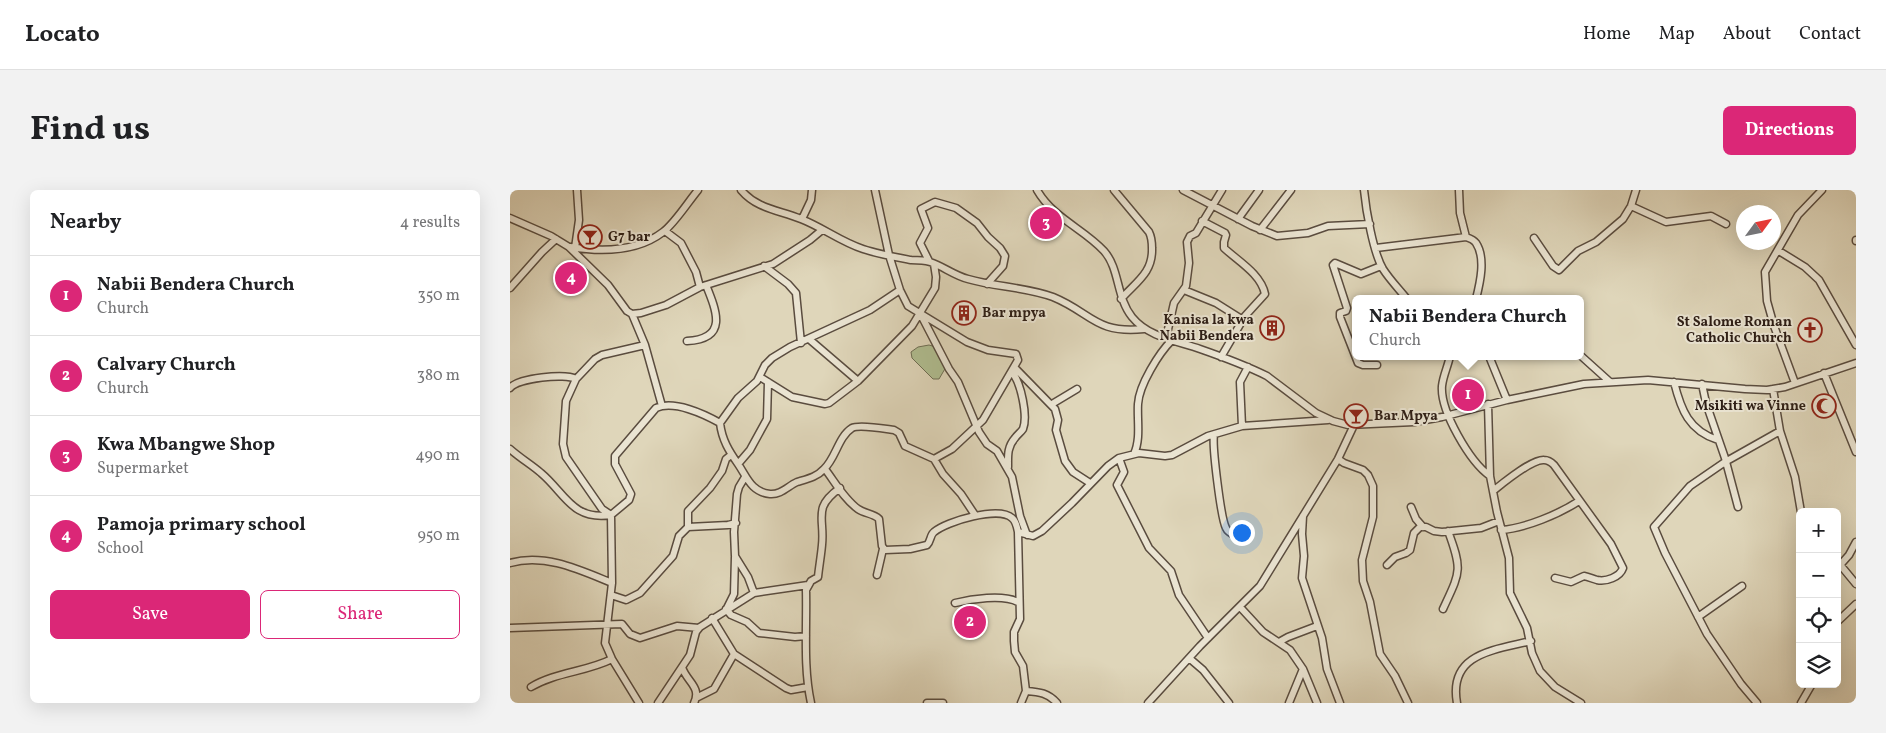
<!DOCTYPE html>
<html lang="en">
<head>
<meta charset="utf-8">
<style>
	body { margin:0; font-family:Vollkorn,serif; background:#f2f2f2; color:#202124 }
	.controls { position:absolute; right:15px; bottom:15px; display:grid; overflow:hidden; border-radius:8px; box-shadow:0 5px 20px #0002 }
	.controls button { width:45px; height:45px; display:grid; place-items:center; padding:0; border:0; border-bottom:1px solid #e0e0e0; background:#fff; color:#202124; font:25px sans-serif }
	.compass { position:absolute; left:1226px; top:15px; width:45px; height:45px; border-radius:50%; background:#fff; box-shadow:0 5px 20px #0002; rotate:57deg }
	.you { position:absolute; left:731px; top:342px; width:18px; height:18px; margin:-12px; border:4px solid #fff; border-radius:50%; background:#1a73e8; box-shadow:0 0 0 8px #1a73e833 }
	.badge { display:grid; place-items:center; width:32px; height:32px; border-radius:50%; background:#db2777; color:#fff; font-size:16px; font-weight:700 }
	.pin { position:absolute; translate:-50% -50%; border:2px solid #fff; box-shadow:0 1px 5px #0006 }
	.popup { position:absolute; left:842px; top:105px; width:232px; height:65px; box-sizing:border-box; display:grid; place-content:center; border-radius:8px; background:#fff; filter:drop-shadow(0 1px 4px #0005); font-size:16px; white-space:nowrap; color:#757577 }
	.popup b { font-size:19px; color:#202124 }
	.popup::after { content:''; position:absolute; left:50%; top:100%; margin-left:-10px; border:10px solid transparent; border-top-color:#fff }
	.list { margin:0; padding:0; list-style:none }
	h2 { display:flex; justify-content:space-between; align-items:center; height:65px; margin:0; padding:0 20px; font-size:21px }
	h2 small { font-size:16px; font-weight:400; color:#757577 }
	.list li { display:grid; grid-template-columns:32px 1fr auto; gap:15px; align-items:center; box-sizing:border-box; height:80px; padding:0 20px; border-top:1px solid #e0e0e0 }
	.list b { display:block; font-size:19px; white-space:nowrap }
	.list p { margin:0; font-size:16px; white-space:nowrap; color:#757577 }
	.list em { font-size:16px; font-style:normal; color:#757577 }
	.actions { display:flex; gap:10px; padding:15px 20px }
	.actions a { flex:1; padding:11px 0; border:1px solid #db2777; border-radius:8px; text-align:center; font-size:18px; color:#db2777 }
	.actions .main { background:#db2777; color:#fff }
	.icon { flex:none; width:28px; height:28px; fill:none; stroke:currentColor; stroke-width:2; stroke-linecap:round; stroke-linejoin:round }
	.map { position:relative; flex:none; width:1346px; height:513px; overflow:hidden; border-radius:8px }
	header { display:flex; align-items:center; gap:30px; box-sizing:border-box; height:70px; padding:0 25px; background:#fff; border-bottom:1px solid #e0e0e0 }
	header strong { font-size:24px }
	nav { display:flex; gap:28px; margin-inline-start:auto; font-size:18px }
	.intro { display:flex; align-items:center; justify-content:space-between; box-sizing:border-box; height:120px; padding:0 30px }
	h1 { margin:0; font-size:35px }
	.button { padding:12px 22px; border-radius:8px; background:#db2777; color:#fff; font-size:18px; font-weight:700 }
	main { display:flex; gap:30px; padding:0 30px }
	aside { flex:1; background:#fff; border-radius:8px; box-shadow:0 5px 20px #0002 }
	.map>svg:first-child { display:block }
	.green { fill:#b0be91; stroke:#6e6e54 }
	.lines { fill:none; stroke-linecap:round; stroke-linejoin:round }
	.minor-casing { stroke:#5a4c3f; stroke-width:9 }
	.minor { stroke:#eae4d2; stroke-width:6 }
	.labels { text-anchor:middle; dominant-baseline:central; stroke-width:4; stroke-linejoin:round; paint-order:stroke }
	.poi-label { font-size:14px; font-weight:bold; fill:#2d1e16; stroke:#eae4d2; text-anchor:start }
</style>
</head>
<body>
<header>
<strong>Locato</strong>
<nav><a>Home</a><a>Map</a><a>About</a><a>Contact</a></nav>
</header>
<div class="intro"><h1>Find us</h1><a class="button">Directions</a></div>
<main>
<aside>
<h2>Nearby<small>4 results</small></h2>
<ul class="list">
<li><span class="badge">1</span><div><b>Nabii Bendera Church</b><p>Church</p></div><em>350 m</em></li>
<li><span class="badge">2</span><div><b>Calvary Church</b><p>Church</p></div><em>380 m</em></li>
<li><span class="badge">3</span><div><b>Kwa Mbangwe Shop</b><p>Supermarket</p></div><em>490 m</em></li>
<li><span class="badge">4</span><div><b>Pamoja primary school</b><p>School</p></div><em>950 m</em></li>
</ul>
<div class="actions"><a class="main">Save</a><a>Share</a></div>
</aside>
<div class="map">
<svg width="1346" height="513" viewBox="0 0 1346 513">
	<rect width="100%" height="100%" fill="#dfd6ba"/>
	<filter id="stains"><feTurbulence type="fractalNoise" baseFrequency=".004" numOctaves="4"/><feColorMatrix values="0 0 0 0 .2 0 0 0 0 .09 0 0 0 0 .02 0 0 0 .5 -.17"/></filter>
	<radialGradient id="worn" r=".72"><stop offset=".6" stop-color="#630" stop-opacity="0"/><stop offset="1" stop-color="#630" stop-opacity=".3"/></radialGradient>
	<path class="green" d="M419 155 426 157 436 177 429 189H423L402 168 401 162 408 157Z"/>
	<g class="lines">
		<g class="minor-casing">
			<path id="minor" d="M231 0C247 19 269 20 291 29 312 37 331 52 353 59 368 64 385 67 401 70 407 70 414 70 420 72 433 76 443 85 458 89 485 97 516 97 543 107 582 123 585 144 634 139
				M527 0C543 28 574 39 594 61 610 79 606 107 622 127 638 147 667 151 690 159 713 167 735 175 757 186L806 223 823 231 838 235 904 232 932 227 997 210 1074 194 1138 190 1235 199 1257 200 1275 197 1346 173
				M604 0 639 42C642 48 642 52 642 58 643 83 626 92 611 109
				M673 0 742 36 767 46 798 43 818 36 860 34
				M854 0C856 20 863 62 873 79 880 90 889 99 897 109
				M949 0 950 23 956 47C959 48 964 50 966 53 976 68 970 93 966 109
				M1121 16 1156 32 1201 26 1216 34
				M0 28 41 46 59 57 98 95 117 121 122 124 131 123 156 115 190 97 263 74 300 50 312 40
				M292 29 301 10 302 0
				M728 29 749 0
				M692 31 715 43 716 45 714 52V58C728 71 751 84 755 104L735 126 711 167
				M750 40 781 0
				M155 41 171 53 186 82 190 97
				M1024 48 1043 76 1049 80 1068 61 1086 52 1113 29 1121 16 1126 0
				M1346 50V51
				M60 57C91 62 127 62 153 42 165 33 178 12 188 0
				M65 58 69 30 67 0
				M866 58 956 47
				M1269 61 1295 77 1309 90 1346 155
				M419 71 410 53 418 38 411 19 425 12 446 18 467 33 478 47 490 58 495 66 493 76 477 94
				M254 76 278 94 286 103 291 153
				M0 98 32 62 46 49
				M674 100 706 113 733 130
				M122 124 135 155 152 216
				M411 125 439 179 448 192 469 242 477 254 487 261 502 287 510 326 517 345
				M656 148 664 113 676 96 679 73 677 52 680 46 686 43 712 0
				M299 149 348 191
				M177 151C218 149 207 122 196 95
				M1070 165 1100 192
				M940 166C938 176 933 186 932 196 930 221 960 272 980 286
				M979 166 997 210
				M867 175H853L848 173 830 127V123L836 121 837 118 823 75 825 73 851 84 871 76
				M505 178 545 219 548 230 546 240 555 271 563 282 580 293
				M1314 183 1346 262
				M250 187 282 207 315 214 319 213 348 191 402 136 425 98 426 87 424 74
				M1164 192C1171 220 1179 241 1208 250
				M1285 193 1264 136 1257 111 1255 82 1288 25 1312 0
				M1192 194 1196 213 1215 268 1228 317
				M0 198C8 188 55 183 66 189
				M1263 199 1270 241 1285 287 1291 322
				M542 214 567 199
				M978 214 980 286 987 322 999 368 1000 403 1017 438 1022 463 1030 481 1045 497 1071 513
				M210 233 228 208 247 191 255 175 262 168 280 157 360 120 390 100
				M732 236 818 230
				M704 245C702 256 711 329 716 338 718 343 724 345 728 347
				M0 259C10 268 22 275 31 283 55 303 62 331 101 325
				M624 264C631 249 627 230 628 214 629 195 649 163 662 150
				M609 268 614 282 607 295 639 358 661 381 669 405 698 448
				M424 269 433 284 451 304 465 325
				M828 269 834 273 853 280 858 285 863 296V327L852 370 853 391 860 412 870 464 885 486 898 513
				M228 274 240 260 257 229 258 192
				M498 277C498 266 497 257 505 248 507 245 511 242 513 239 518 226 511 193 502 182
				M315 279C325 292 334 309 348 319 355 324 363 323 369 329L372 356 375 360 400 359 417 355C421 351 420 345 424 342 437 331 489 316 502 328 506 331 507 337 508 342L523 346 532 341 562 313 598 276 609 268 629 263 655 266 662 265 698 246 732 236 730 192 738 177
				M983 301C993 293 1022 269 1034 270 1038 270 1041 272 1044 275L1101 354 1113 378C1110 387 1096 392 1087 390 1083 389 1079 387 1074 386L1061 392 1045 388
				M901 317 906 329 913 337
				M101 325 92 319 56 267 53 254 56 211 66 189 85 169 92 165 135 155
				M793 326 792 344 794 366 792 388 812 448 817 479 830 513
				M178 337V321L200 298 212 281 216 269 221 265
				M991 340C1016 338 1049 324 1069 311
				M508 342 510 429 504 442V451L505 462 513 476 516 501 511 513
				M1327 371 1346 394
				M0 373C35 363 70 380 102 393
				M1331 374 1339 365 1346 352
				M877 375 885 367 896 363 900 360 904 343 910 337H916L924 341 932 342 971 338 989 331
				M367 385 373 359
				M244 403 298 395
				M101 405 116 410 130 403 163 366 169 346 178 337 218 335 226 333
				M445 413C461 409 493 404 508 412
				M730 417 753 442 780 460 793 479 807 513
				M217 418 224 404 225 367
				M216 419 221 425 237 432 249 443 285 447 296 446
				M933 419C950 382 953 381 938 341
				M1188 427 1232 396
				M202 428 224 464 276 498 281 500 298 497
				M1327 432 1346 414
				M0 438 112 434 120 444 130 448 167 436 189 438
				M769 452 778 447 807 436
				M679 468 693 480 719 513
				M21 497C46 482 76 482 102 469
				M516 501C530 502 538 503 547 513
				M186 508 204 499 224 464
				M129 513 102 469 95 453 102 393 101 325 119 310 121 304 105 274V266L146 218C164 210 194 224 210 233 212 250 219 261 228 274 237 287 241 302 260 304 271 305 278 296 287 292 297 289 307 287 314 279 326 268 328 247 342 238 349 234 376 239 384 240L389 243 395 256 424 269 442 259 473 230 508 170 506 164 478 160 457 152 398 116 390 100 379 65 365 0
				M148 513 172 477
				M184 513C192 497 176 491 172 477L180 465 186 442 190 437 244 403 238 387 225 366 224 342 227 304 229 297 235 287
				M301 513C293 476 297 437 296 400L301 391 308 387C309 377 311 366 312 355 315 328 302 318 330 298
				M417 513H433
				M638 513 690 456 750 396 828 269 844 235
				M779 513 793 479
				M947 513C938 463 985 460 1021 451
				M1247 513 1231 494 1197 444 1155 363 1144 337 1180 296 1215 272 1270 241
				M1291 513 1302 494"/>
		</g>
		<use href="#minor" class="minor"/>
	</g>
	<defs>
		<g id="bar-ring" transform="scale(1.25)"><circle r="9.5" fill="#eae4d2" stroke="#8f2418" stroke-width="1.5"/><path d="M-6-5H6L.8 .8V4.5H3.5V6h-7V4.5H-.8V.8Z" fill="#8f2418"/></g>
		<g id="building-ring" transform="scale(1.25)"><circle r="9.5" fill="#eae4d2" stroke="#8f2418" stroke-width="1.5"/><path d="M-4-6H4V6H1V3H-1V6H-4ZM-2.5-4.3h1.7v1.8h-1.7ZM.8-4.3h1.7v1.8H.8ZM-2.5-1h1.7V.8h-1.7ZM.8-1h1.7V.8H.8Z" fill="#8f2418"/></g>
		<g id="church-ring" transform="scale(1.25)"><circle r="9.5" fill="#eae4d2" stroke="#8f2418" stroke-width="1.5"/><path d="M-1.2-6h2.4v3.5h3.3v2.4h-3.3V6h-2.4V-.1h-3.3v-2.4h3.3Z" fill="#8f2418"/></g>
		<g id="mosque-ring" transform="scale(1.25)"><circle r="9.5" fill="#eae4d2" stroke="#8f2418" stroke-width="1.5"/><path d="M3.5-4.9A6 6 0 1 0 3.5 4.9A5 5 0 1 1 3.5-4.9Z" fill="#8f2418"/></g>
	</defs>
	<g fill-rule="evenodd">
		<use href="#bar-ring" x="80" y="47"/>
		<use href="#building-ring" x="454" y="123"/>
		<use href="#building-ring" x="762" y="138"/>
		<use href="#church-ring" x="1300" y="140"/>
		<use href="#mosque-ring" x="1314" y="216"/>
		<use href="#bar-ring" x="846" y="226"/>
	</g>
	<g class="labels">
		<g class="poi-label">
			<text x="98" y="47">G7 bar</text>
			<text x="472" y="123">Bar mpya</text>
			<text x="744" y="130" text-anchor="end">Kanisa la kwa<tspan x="744" dy="16">Nabii Bendera</tspan></text>
			<text x="1282" y="132" text-anchor="end">St Salome Roman<tspan x="1282" dy="16">Catholic Church</tspan></text>
			<text x="1296" y="216" text-anchor="end">Msikiti wa Vinne</text>
			<text x="864" y="226">Bar Mpya</text>
		</g>
	</g>
	<rect width="100%" height="100%" filter="url(#stains)"/>
	<rect width="100%" height="100%" fill="url(#worn)"/>
</svg>
<div class="controls">
<button>+</button>
<button>−</button>
<button><svg class="icon" aria-label="locate" viewBox="0 0 24 24"><circle cx="12" cy="12" r="6"/><path d="M12 2v4M12 18v4M2 12h4M18 12h4"/></svg></button>
<button><svg class="icon" aria-label="layers" viewBox="0 0 24 24"><path d="M12 4l9 5-9 5-9-5zM3 14l9 5 9-5"/></svg></button>
</div>
<svg class="compass" viewBox="-18 -18 36 36"><path d="M0-13l5 13h-10z" fill="#e53935"/><path d="M0 13l5-13h-10z" fill="#757577"/></svg>
<div class="you"></div>
<div class="pin badge" style="left:958px;top:205px">1</div>
<div class="popup"><b>Nabii Bendera Church</b>Church</div>
<div class="pin badge" style="left:460px;top:432px">2</div>
<div class="pin badge" style="left:536px;top:33px">3</div>
<div class="pin badge" style="left:61px;top:88px">4</div>
</div>
</main>
</body>
</html>
